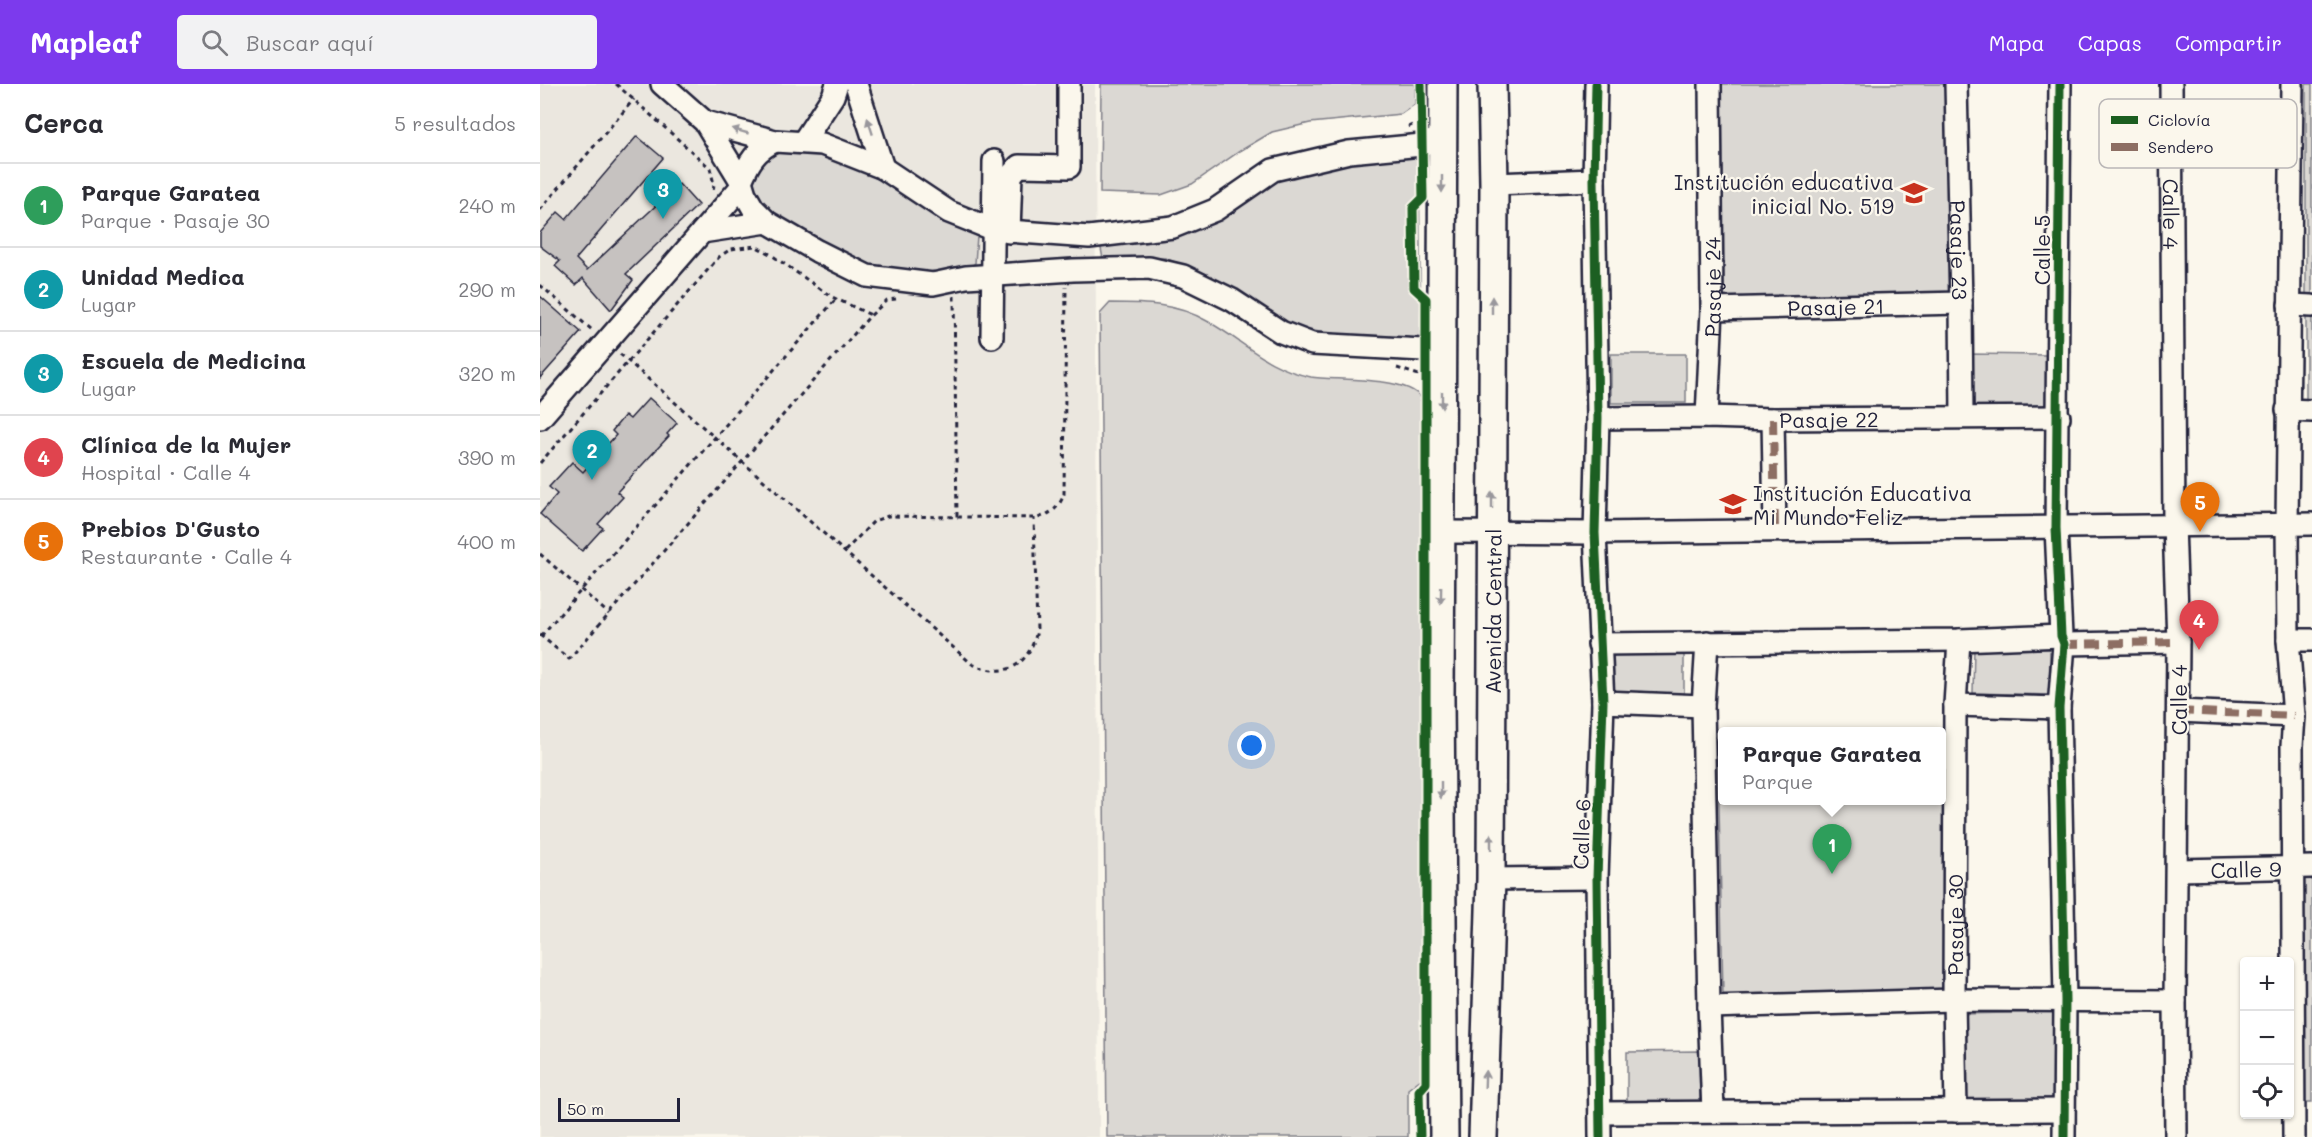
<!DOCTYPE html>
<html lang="es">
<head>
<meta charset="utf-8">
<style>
	body { margin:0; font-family:Mali,sans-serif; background:#f2f2f3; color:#2b2b33 }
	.controls { position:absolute; right:18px; bottom:18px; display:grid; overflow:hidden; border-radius:6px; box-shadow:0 2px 4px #0004 }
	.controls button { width:54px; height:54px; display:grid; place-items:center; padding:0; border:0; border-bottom:2px solid #e1e1e2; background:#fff; color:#2b2b33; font:30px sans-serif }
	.scale { position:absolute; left:18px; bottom:15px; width:122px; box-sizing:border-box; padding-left:6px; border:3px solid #22223b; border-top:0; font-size:16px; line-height:21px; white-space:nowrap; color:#22223b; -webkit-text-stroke:4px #fbf7ec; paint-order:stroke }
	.you { position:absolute; left:712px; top:662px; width:21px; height:21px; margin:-15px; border:4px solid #fff; border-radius:50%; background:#1a73e8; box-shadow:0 0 0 9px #1a73e833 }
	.badge { display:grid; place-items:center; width:39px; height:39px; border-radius:50%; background:#7c3aed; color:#fff; font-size:20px; font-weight:700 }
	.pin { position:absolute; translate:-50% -50px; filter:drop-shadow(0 2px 3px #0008) }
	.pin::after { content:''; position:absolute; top:32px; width:21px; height:18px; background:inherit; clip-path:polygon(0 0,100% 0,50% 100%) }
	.popup { position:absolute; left:1178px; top:643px; width:228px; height:78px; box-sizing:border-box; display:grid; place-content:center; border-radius:6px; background:#fff; filter:drop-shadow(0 2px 4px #0005); font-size:20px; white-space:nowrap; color:#7c7c81 }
	.popup b { font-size:22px; color:#2b2b33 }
	.popup::after { content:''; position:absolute; left:50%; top:100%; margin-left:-12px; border:12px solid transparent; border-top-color:#fff }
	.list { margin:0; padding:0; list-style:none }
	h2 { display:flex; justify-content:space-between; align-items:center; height:78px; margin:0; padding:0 24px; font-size:26px }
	h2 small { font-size:20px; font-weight:400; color:#7c7c81 }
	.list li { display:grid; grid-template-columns:39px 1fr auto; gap:18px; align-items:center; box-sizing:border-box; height:84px; padding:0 24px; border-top:2px solid #e1e1e2 }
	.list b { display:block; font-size:22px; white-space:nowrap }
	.list p { margin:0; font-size:20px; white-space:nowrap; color:#7c7c81 }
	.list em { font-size:20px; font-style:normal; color:#7c7c81 }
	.icon { flex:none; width:33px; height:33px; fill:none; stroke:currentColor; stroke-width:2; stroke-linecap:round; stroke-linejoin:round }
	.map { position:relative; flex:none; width:1772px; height:1053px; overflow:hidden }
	header { display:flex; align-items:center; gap:36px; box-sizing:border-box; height:84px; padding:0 30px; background:#7c3aed; color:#fff }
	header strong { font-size:28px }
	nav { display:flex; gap:33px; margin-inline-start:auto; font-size:21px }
	.search { width:420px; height:54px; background:#f2f2f3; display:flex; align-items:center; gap:15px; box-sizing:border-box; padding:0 21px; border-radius:6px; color:#7c7c81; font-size:22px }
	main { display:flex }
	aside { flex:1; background:#fff }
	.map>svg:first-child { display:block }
	.built { fill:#ebe7df }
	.green { fill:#dbd8d3; stroke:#7e7d87; stroke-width:1.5 }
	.building { fill:#c6c2c0; stroke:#22223b; stroke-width:1.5 }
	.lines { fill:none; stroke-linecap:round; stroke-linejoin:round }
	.minor-casing { stroke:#22223b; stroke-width:26 }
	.major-casing { stroke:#22223b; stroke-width:32 }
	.path { stroke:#22223b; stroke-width:3; stroke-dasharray:4.5 4.5; stroke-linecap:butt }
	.minor { stroke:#fbf7ec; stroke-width:21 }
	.major { stroke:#fbf7ec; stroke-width:27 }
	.quiet { stroke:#8d6e63; stroke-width:8; stroke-dasharray:15 8; stroke-linecap:butt }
	.cycleway-casing { stroke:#fbf7ec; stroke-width:13 }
	.cycleway { stroke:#1b5e20; stroke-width:9 }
	.oneway { fill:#99979c }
	.labels { text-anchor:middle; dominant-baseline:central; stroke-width:4.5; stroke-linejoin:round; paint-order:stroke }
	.poi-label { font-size:21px; fill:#22223b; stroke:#fbf7ec; text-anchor:end }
	.street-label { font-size:21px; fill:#22223b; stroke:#fbf7ec }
	.key { fill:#fbf7ec; stroke:#bab7b7; stroke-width:1.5 }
	.key-label { font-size:16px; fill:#22223b }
</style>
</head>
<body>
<header>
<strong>Mapleaf</strong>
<div class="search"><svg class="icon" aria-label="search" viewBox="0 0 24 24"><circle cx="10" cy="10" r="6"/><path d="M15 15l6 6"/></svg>Buscar aquí</div>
<nav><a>Mapa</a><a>Capas</a><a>Compartir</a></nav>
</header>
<main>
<aside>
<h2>Cerca<small>5 resultados</small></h2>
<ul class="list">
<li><span class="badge" style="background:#2e9e5b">1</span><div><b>Parque Garatea</b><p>Parque · Pasaje 30</p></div><em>240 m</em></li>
<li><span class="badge" style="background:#0f9aa8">2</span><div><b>Unidad Medica</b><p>Lugar</p></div><em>290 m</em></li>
<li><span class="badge" style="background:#0f9aa8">3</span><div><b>Escuela de Medicina</b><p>Lugar</p></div><em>320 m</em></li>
<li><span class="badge" style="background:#e0444e">4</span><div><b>Clínica de la Mujer</b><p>Hospital · Calle 4</p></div><em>390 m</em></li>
<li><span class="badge" style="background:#e8710a">5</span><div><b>Prebios D'Gusto</b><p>Restaurante · Calle 4</p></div><em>400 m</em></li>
</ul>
</aside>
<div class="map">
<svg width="1772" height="1053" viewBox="0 0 1772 1053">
	<rect width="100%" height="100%" fill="#fbf7ec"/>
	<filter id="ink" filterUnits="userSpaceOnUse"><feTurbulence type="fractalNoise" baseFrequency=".0167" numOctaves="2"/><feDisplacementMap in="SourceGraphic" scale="12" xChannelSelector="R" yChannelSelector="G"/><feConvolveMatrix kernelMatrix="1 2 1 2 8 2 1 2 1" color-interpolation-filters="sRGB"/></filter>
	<g filter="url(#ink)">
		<path class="built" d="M0 0H555L559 1053H0Z"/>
		<path class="green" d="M561 0H875V20L861 30 770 39 732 48 700 67 652 100 621 111 560 109Z
			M1182 0H1407L1409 215 1184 224Z
			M1766 0H1772V317H1766Z
			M275 65 338 88 437 151 435 179 428 184 395 192 325 184 242 136 221 117 213 103 215 82 233 66Z
			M879 71 881 255 794 251 755 243 668 191 625 174 563 175 560 159 738 95 800 76Z
			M570 219C604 219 636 219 667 237 704 257 726 284 771 293 794 297 875 291 883 318L882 994 868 1005V1053H567L560 230Z
			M1071 270H1146V319H1071Z
			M1428 270 1507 271 1506 324 1428 323Z
			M1434 564 1510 565 1509 611 1433 609Z
			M1067 566H1144V612H1067Z
			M1402 672H1404V905L1183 911 1178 675H1182V716H1402Z
			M1763 795H1772V1018H1761Z
			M1513 928 1514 1016 1423 1017 1422 930Z
			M1159 967 1160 1021 1087 1022V968Z"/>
		<path class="building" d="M97 52 123 74 36 175 47 186 139 100 158 121 86 190 93 196 71 226 43 194 36 201 15 182 20 177 0 162V149L18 128 26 135Z
			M0 212 41 248 0 294Z
			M109 314 137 339 127 350 129 352 77 408 83 413 58 440 63 444 42 467 0 430 17 410 9 403 32 378 43 388 76 351 72 347 85 331 90 335Z"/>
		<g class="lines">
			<g class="minor-casing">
				<g id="minor">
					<path d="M122 0 165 38 201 97 205 110 213 124 227 138 277 167 327 192 393 200 426 193 533 186 609 184 643 192 692 216 741 248 772 260 883 266 902 278"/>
					<path d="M316 0 343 84"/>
					<path d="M1056 0 1054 96 1058 334 1055 449 1063 618 1057 794 1060 1053"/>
					<path id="s1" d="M1416 0 1421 219 1422 333"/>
					<path d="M1520 0 1516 444 1521 552 1524 560 1519 624 1525 916 1524 1053"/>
					<path id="s2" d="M1631 0 1634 440 1638 558 1635 917 1636 1053"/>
					<path d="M1752 0 1747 441 1748 556 1754 632 1752 662 1754 1053"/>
					<path d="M165 38 235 57 282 60 343 84 409 128 454 146 549 153 633 143 675 126 733 86 809 68 882 61 902 53"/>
					<path d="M263 58 293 12 297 0"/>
					<path d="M201 97C209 78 216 66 235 57"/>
					<path d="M954 100 1054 96"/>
					<path d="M162 148 227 138"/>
					<path d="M469 148 471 91 479 82 529 83V0"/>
					<path d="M1749 221 1772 222"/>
					<path id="s3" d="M1172 225 1421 219"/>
					<path d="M452 253 454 77"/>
					<path d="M1747 326 1772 327"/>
					<path id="s4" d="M1167 333 1172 225 1170 0"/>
					<path d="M0 334 202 102"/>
					<path id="s5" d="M1058 334 1167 333 1233 335 1519 333"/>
					<path d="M1233 335 1235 446"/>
					<path d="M902 448 1055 449 1772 440"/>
					<path d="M1748 556H1772"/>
					<path d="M1167 558 1163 622 1169 923 1173 1028"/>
					<path d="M1059 560 1419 556 1521 552"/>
					<path d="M1524 560 1638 558"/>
					<path d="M1063 618 1163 622"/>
					<path d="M1415 621 1519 624"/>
					<path d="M1638 627 1754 632"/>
					<path id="s6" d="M1638 786 1772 783"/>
					<path d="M951 795 1057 794"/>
					<path d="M1169 923 1414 916 1635 917"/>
					<path id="s7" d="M1416 1027 1414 916 1415 621 1419 556"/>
					<path d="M1060 1029 1523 1026"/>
				</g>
			</g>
			<g class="major-casing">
				<g id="major">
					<path d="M903 0 900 616 904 1053"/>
					<path id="s8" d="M943 1053 951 795 954 100 952 0"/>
				</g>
			</g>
			<path class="path" d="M76 0 170 84 174 100 173 108
				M868 43 881 37
				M0 126 94 15
				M0 201 52 246
				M414 212 417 433
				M80 270 432 580C465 595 488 583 497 547L494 434
				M857 284 879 291
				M0 379 179 173 191 165 215 162 230 170 292 213 331 231
				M305 467 334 437 348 432 498 434C512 429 519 424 524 410L526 203
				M0 470 69 530
				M0 551 29 575 329 233 347 216 356 215
				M1 552 296 215"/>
			<use href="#minor" class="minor"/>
			<use href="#major" class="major"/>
			<path class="quiet" d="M1233 335 1235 446
				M1524 560 1638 558
				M1638 627 1754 632"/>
			<g class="cycleway-casing">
				<path id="cycleway" d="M1056 0 1054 96 1058 334 1055 449 1063 618 1057 794 1060 1053
					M1520 0 1516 444 1521 552 1524 560 1519 624 1525 916 1524 1053
					M880 1053 879 1007 886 999V215L874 204 873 124 883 114 881 0"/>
			</g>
			<use href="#cycleway" class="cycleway"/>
		</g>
		<defs><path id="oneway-solid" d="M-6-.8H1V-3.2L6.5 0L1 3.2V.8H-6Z" transform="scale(1.5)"/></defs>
		<g class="oneway">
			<use href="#oneway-solid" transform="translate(330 42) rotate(-108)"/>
			<use href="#oneway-solid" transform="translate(200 47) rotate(-164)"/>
			<use href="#oneway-solid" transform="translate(902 100) rotate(90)"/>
			<use href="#oneway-solid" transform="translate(952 221) rotate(-90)"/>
			<use href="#oneway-solid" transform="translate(902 316) rotate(90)"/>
			<use href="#oneway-solid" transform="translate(952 416) rotate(-90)"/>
			<use href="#oneway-solid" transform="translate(901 511) rotate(91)"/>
			<use href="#oneway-solid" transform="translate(901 706) rotate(90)"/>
			<use href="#oneway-solid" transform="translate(951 758) rotate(-90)"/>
			<use href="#oneway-solid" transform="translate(945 995) rotate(-88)"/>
		</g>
	</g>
	<defs>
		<g id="school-bare" transform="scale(2.07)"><path d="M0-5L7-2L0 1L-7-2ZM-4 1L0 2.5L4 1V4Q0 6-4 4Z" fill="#c8321e" stroke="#fbf7ec" stroke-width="2.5" paint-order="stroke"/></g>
	</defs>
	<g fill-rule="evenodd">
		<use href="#school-bare" x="1374" y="109"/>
		<use href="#school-bare" x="1193" y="420"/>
	</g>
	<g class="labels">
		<g class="poi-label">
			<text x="1354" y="97">Institución educativa<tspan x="1354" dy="24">inicial No. 519</tspan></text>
			<text x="1213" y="408" text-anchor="start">Institución Educativa<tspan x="1213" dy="24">Mi Mundo Feliz</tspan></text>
		</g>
		<g class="street-label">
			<text stroke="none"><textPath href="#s2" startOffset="130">Calle 4</textPath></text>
			<text stroke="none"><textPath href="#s1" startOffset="166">Pasaje 23</textPath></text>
			<text transform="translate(1501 166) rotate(-90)">Calle 5</text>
			<text stroke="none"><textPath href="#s4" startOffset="130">Pasaje 24</textPath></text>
			<text stroke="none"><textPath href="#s3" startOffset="124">Pasaje 21</textPath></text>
			<text stroke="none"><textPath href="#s5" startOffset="231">Pasaje 22</textPath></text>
			<text stroke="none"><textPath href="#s8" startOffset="526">Avenida Central</textPath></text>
			<text transform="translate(1638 616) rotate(-90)">Calle 4</text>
			<text transform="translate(1041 750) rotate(-88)">Calle 6</text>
			<text stroke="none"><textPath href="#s6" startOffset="68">Calle 9</textPath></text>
			<text stroke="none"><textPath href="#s7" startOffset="186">Pasaje 30</textPath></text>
		</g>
	</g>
	<rect x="1559" y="15" width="198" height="69" rx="9" class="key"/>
	<rect x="1571" y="32" width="27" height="8" fill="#1b5e20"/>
	<rect x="1571" y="59" width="27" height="8" fill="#8d6e63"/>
	<g class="key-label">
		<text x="1608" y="42">Ciclovía</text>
		<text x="1608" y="69">Sendero</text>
	</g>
</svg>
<div class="controls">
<button>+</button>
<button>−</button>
<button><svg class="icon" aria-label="locate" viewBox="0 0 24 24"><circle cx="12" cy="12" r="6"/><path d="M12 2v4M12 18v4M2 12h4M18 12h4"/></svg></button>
</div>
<div class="scale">50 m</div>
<div class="you"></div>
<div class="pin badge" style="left:1292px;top:790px;background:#2e9e5b">1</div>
<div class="popup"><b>Parque Garatea</b>Parque</div>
<div class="pin badge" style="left:52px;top:396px;background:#0f9aa8">2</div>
<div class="pin badge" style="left:123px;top:135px;background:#0f9aa8">3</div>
<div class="pin badge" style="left:1659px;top:566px;background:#e0444e">4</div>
<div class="pin badge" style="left:1660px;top:448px;background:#e8710a">5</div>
</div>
</main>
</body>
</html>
